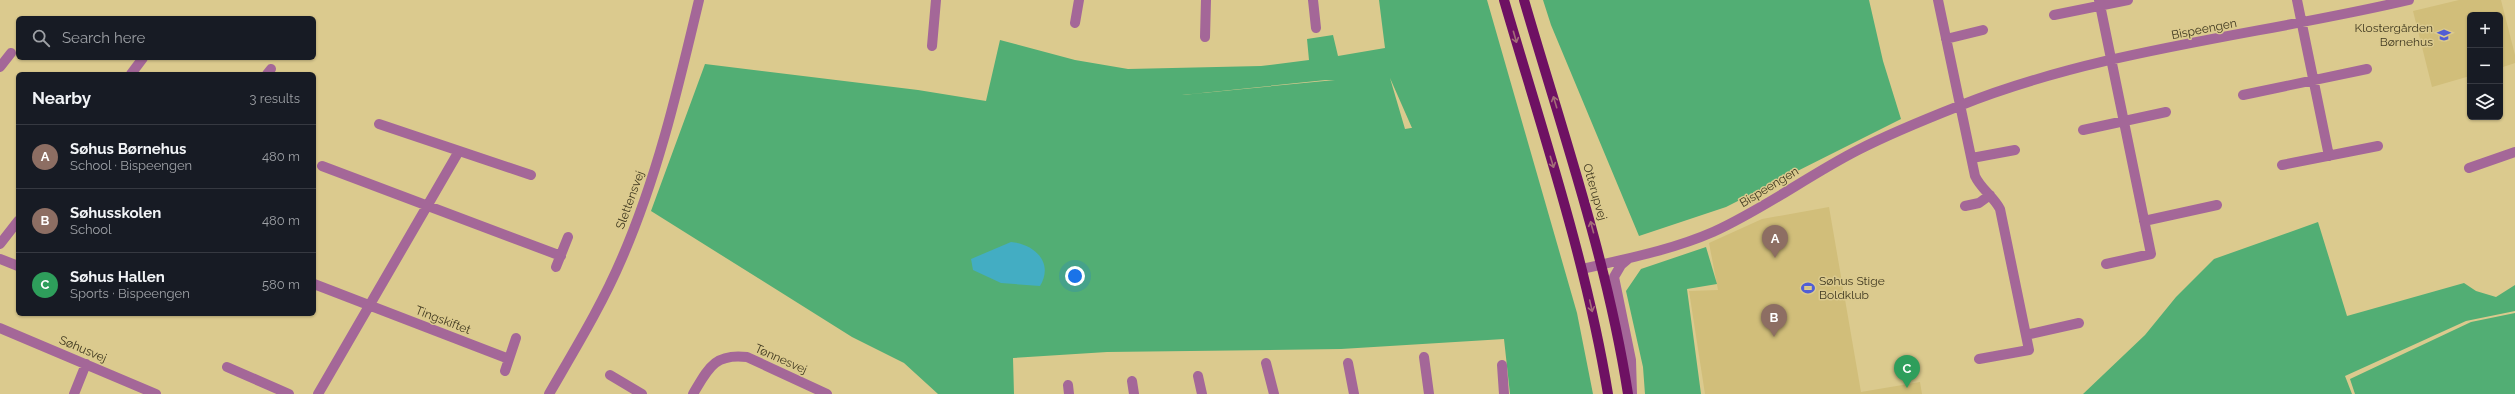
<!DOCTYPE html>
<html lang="en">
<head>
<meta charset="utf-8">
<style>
	body { margin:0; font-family:Raleway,sans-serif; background:#242831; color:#f1f3f6 }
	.controls { position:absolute; right:12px; top:12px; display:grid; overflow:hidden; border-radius:6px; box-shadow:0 1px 3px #0004 }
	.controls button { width:36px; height:36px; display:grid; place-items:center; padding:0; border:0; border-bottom:1px solid #363941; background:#171b24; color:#f1f3f6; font:20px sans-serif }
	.you { position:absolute; left:1075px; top:276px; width:14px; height:14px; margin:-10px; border:3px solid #fff; border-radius:50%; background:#1a73e8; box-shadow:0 0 0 6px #1a73e833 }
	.badge { display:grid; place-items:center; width:26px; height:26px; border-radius:50%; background:#515ed4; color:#fff; font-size:13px; font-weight:700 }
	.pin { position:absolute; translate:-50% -33px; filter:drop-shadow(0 1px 2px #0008) }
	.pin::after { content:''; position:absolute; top:21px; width:14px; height:12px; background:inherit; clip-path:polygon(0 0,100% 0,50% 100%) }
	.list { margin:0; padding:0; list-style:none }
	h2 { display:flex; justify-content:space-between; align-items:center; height:52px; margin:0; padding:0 16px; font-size:17px }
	h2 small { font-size:13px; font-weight:400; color:#9ea1a6 }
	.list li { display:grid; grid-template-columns:26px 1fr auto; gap:12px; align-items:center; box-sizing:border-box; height:64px; padding:0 16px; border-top:1px solid #363941 }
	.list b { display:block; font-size:15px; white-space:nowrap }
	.list p { margin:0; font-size:13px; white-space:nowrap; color:#9ea1a6 }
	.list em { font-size:13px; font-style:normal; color:#9ea1a6 }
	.icon { flex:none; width:22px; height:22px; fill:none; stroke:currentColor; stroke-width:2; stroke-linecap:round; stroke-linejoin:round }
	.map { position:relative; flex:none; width:2515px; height:394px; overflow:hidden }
	.search { position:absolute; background:#171b24; box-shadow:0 1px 3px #0004; left:16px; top:16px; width:300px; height:44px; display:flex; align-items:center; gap:10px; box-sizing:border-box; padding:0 14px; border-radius:6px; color:#9ea1a6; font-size:15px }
	.panel { position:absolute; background:#171b24; box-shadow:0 1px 3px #0004; left:16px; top:72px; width:300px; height:244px; border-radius:6px }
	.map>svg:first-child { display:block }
	.built { fill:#d1be7a }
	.green { fill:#52ae74; fill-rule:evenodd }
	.water { fill:#43adc3 }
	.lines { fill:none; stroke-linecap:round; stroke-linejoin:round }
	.minor { stroke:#a46798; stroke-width:10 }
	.major { stroke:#6e1163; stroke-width:10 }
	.oneway { stroke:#a46e78 }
	.labels { text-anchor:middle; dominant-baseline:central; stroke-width:3; stroke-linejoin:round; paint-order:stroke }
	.poi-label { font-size:12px; fill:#403920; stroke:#dbca8e; text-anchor:end }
	.street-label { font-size:12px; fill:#403920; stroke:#dbca8e }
</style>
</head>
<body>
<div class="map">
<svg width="2515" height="394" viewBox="0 0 2515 394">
	<rect width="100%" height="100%" fill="#dbca8e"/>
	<path class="built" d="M2459 0H2501L2515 55V63L2500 68V15H2470V76L2432 87 2413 11Z
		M1829 207 1861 392 1920 382 1922 394H1705L1689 291 1718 290 1709 243 1762 219Z"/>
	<path class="green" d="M1379 0H1487L1577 313 1593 394H1510L1504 339 1341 349 1107 352 1013 358 1014 394H938L904 363 852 337 651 211 705 64 918 90 986 101 1000 40 1075 60 1128 69 1261 66 1309 60 1307 39 1333 35 1338 56 1385 48ZM1390 78 1412 128H1411L1405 129ZM1335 80 1182 95 1326 80Z
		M1543 0H1869L1883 61 1901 119 1726 207 1639 236 1551 25Z
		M2318 222 2347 316 2464 283 2476 291 2496 297 2515 285V311L2466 321 2345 376 2352 394H2083L2145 335 2176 297 2214 259Z
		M1706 247 1717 284 1687 289 1701 394H1645L1643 367 1626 291 1641 269Z
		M2515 313V394H2355L2350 379 2471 322Z"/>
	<path class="water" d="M1011 242C1035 244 1054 263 1040 286L1001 283 973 270 971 259Z"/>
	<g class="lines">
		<path class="minor" d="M1313 0 1316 28
			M1938 0 1975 176C1981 189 1993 196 2000 209L2029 350 1979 359
			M2099 0 2151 254 2106 264
			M2297 0 2329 156
			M2054 15 2128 0
			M1075 23 1079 0
			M1205 37 1206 0
			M1946 39 1983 30
			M932 46 936 0
			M0 67 11 53
			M131 74 143 58
			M267 74 271 69
			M2243 95 2367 69
			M379 124 531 175
			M2083 130 2166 112
			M1972 158 2015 150
			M2282 165 2378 146
			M322 166 561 256
			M2469 168 2515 152
			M1965 206 1979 203 1990 195
			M2144 221 2217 205
			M0 244 18 221
			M0 259 18 266
			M1628 259 1621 265 1614 277 1631 360 1632 394
			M556 267 568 237
			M1582 269C1625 259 1672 250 1713 232 1764 209 1809 175 1858 150 1891 133 1926 119 1959 106 2101 49 2261 35 2409 0
			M314 284 509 359
			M0 328 156 394
			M2026 335 2079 323
			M1424 357 1429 394
			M1266 363 1274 394
			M1348 363 1354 394
			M1502 365 1504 394
			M227 367 289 394
			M505 371 516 338
			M610 375 642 394
			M1198 376 1202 394
			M1132 381 1134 394
			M1068 385 1069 394
			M74 394 86 364
			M318 394 459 151
			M549 394C575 349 602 305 622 258 658 175 678 88 699 0
			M693 394C708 369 714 353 747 357L827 394"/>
		<path class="major" d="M1504 0C1542 130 1586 260 1608 394
			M1524 0C1562 131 1607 259 1628 394"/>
	</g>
	<defs><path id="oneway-shaft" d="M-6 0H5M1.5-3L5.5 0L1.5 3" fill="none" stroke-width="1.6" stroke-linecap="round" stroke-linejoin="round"/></defs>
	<g class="oneway">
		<use href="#oneway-shaft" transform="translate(1515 37) rotate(74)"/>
		<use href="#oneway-shaft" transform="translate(1555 102) rotate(-107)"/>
		<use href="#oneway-shaft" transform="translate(1552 162) rotate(73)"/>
		<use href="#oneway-shaft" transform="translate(1592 227) rotate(-105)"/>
		<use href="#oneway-shaft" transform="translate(1591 306) rotate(77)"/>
	</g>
	<defs>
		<g id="school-bare" transform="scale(1.08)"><path d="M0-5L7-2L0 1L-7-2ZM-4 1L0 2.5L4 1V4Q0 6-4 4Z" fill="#515ed4" stroke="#dbca8e" stroke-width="2.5" paint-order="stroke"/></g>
		<g id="stadium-bare" transform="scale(1.08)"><path d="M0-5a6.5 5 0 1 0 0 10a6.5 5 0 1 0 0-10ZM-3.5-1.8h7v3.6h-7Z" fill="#515ed4" stroke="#dbca8e" stroke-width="2.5" paint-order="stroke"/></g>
	</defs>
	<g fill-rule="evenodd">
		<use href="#school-bare" x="2444" y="35"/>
		<use href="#stadium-bare" x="1808" y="288"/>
	</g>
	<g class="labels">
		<g class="poi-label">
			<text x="2433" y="28">Klostergården<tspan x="2433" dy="14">Børnehus</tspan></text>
			<text x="1819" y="281" text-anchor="start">Søhus Stige<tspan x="1819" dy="14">Boldklub</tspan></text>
		</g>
		<g class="street-label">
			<text transform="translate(2204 29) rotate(-11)">Bispeengen</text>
			<text transform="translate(1769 187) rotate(-31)">Bispeengen</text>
			<text transform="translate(1595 192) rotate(74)">Otterupvej</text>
			<text transform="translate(630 200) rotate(-70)">Slettensvej</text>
			<text transform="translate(443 320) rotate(21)">Tingskiftet</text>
			<text transform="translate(83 349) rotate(23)">Søhusvej</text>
			<text transform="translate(781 359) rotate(24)">Tønnesvej</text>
		</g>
	</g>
</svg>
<div class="controls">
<button>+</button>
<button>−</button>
<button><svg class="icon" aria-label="layers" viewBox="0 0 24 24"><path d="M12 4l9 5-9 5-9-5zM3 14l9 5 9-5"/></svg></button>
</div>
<div class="you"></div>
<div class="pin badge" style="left:1775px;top:258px;background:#8d6e63">A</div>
<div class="pin badge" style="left:1774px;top:337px;background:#8d6e63">B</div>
<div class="pin badge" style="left:1907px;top:388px;background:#2e9e5b">C</div>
<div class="search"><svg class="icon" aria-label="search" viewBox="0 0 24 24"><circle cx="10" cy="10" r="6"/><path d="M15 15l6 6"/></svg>Search here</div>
<section class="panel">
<h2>Nearby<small>3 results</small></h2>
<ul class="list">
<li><span class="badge" style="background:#8d6e63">A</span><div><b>Søhus Børnehus</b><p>School · Bispeengen</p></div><em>480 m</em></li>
<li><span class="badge" style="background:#8d6e63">B</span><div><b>Søhusskolen</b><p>School</p></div><em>480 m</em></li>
<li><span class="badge" style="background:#2e9e5b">C</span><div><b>Søhus Hallen</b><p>Sports · Bispeengen</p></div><em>580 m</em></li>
</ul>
</section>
</div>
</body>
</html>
